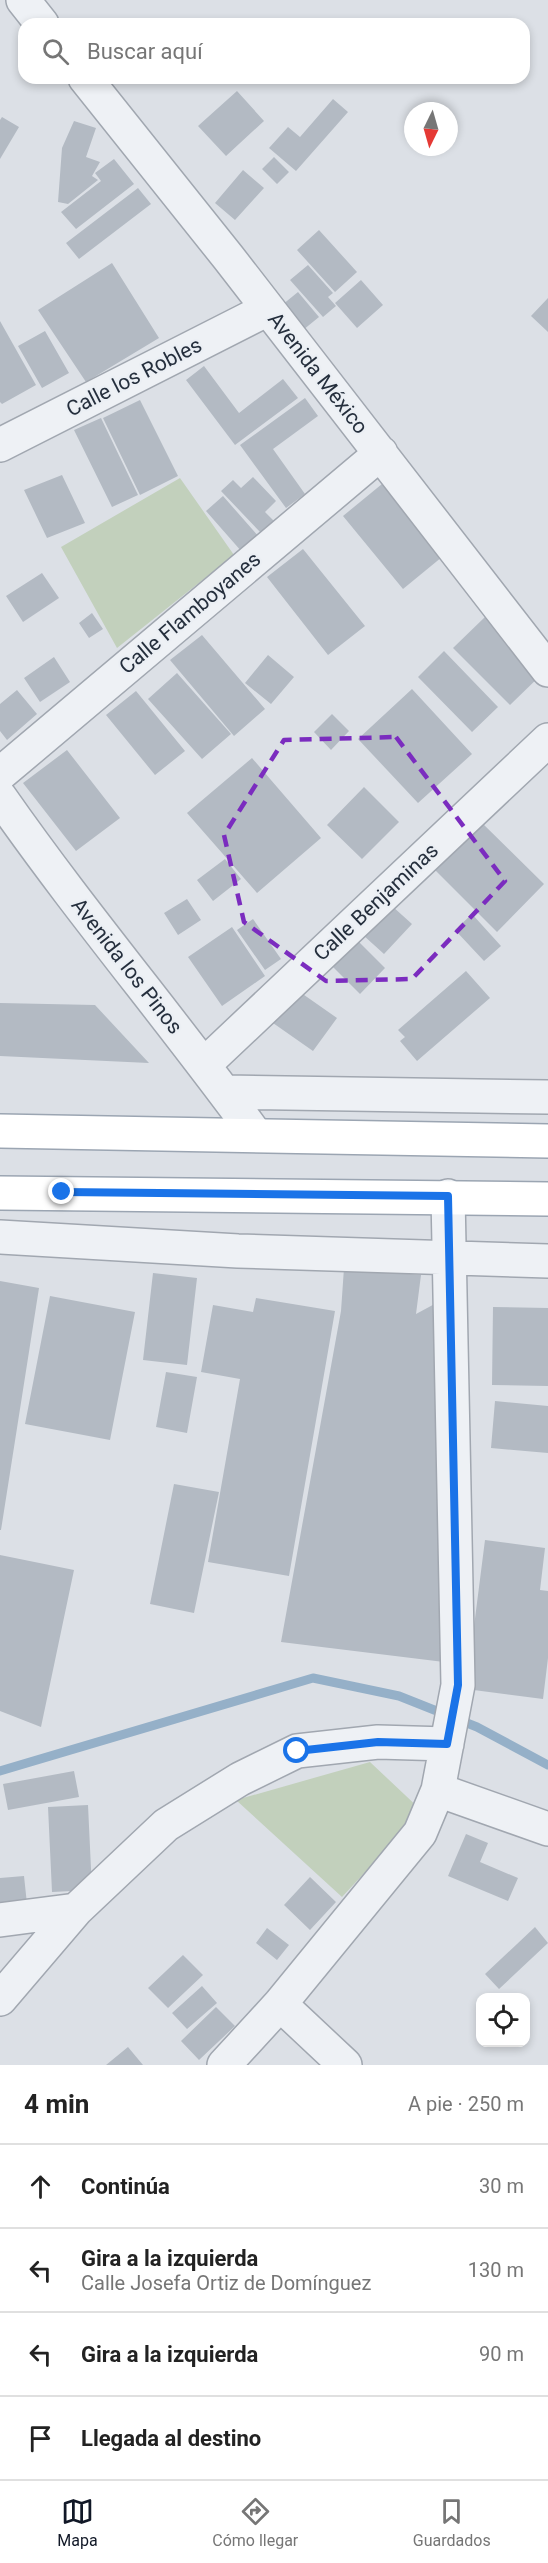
<!DOCTYPE html>
<html lang="es">
<head>
<meta charset="utf-8">
<style>
	body { margin:0; font-family:Roboto,sans-serif; background:#f6f6f6; color:#222 }
	.controls { position:absolute; right:18px; bottom:18px; display:grid; overflow:hidden; border-radius:12px; box-shadow:0 3px 9px #0003 }
	.controls button { width:54px; height:54px; display:grid; place-items:center; padding:0; border:0; border-bottom:2px solid #e0e0e0; background:#fff; color:#222; font:30px sans-serif }
	.compass { position:absolute; left:404px; top:102px; width:54px; height:54px; border-radius:50%; background:#fff; box-shadow:0 3px 9px #0003; rotate:185deg }
	.stop { position:absolute; width:18px; height:18px; margin:-14px; border:4px solid #1a73e8; border-radius:50%; background:#fff }
	.stop.end { background:#1a73e8; border-color:#fff; box-shadow:0 2px 6px #0008 }
	.list { margin:0; padding:0; list-style:none }
	h2 { display:flex; justify-content:space-between; align-items:center; height:78px; margin:0; padding:0 24px; font-size:26px }
	h2 small { font-size:20px; font-weight:400; color:#767676 }
	.list li { display:grid; grid-template-columns:39px 1fr auto; gap:18px; align-items:center; box-sizing:border-box; height:84px; padding:0 24px; border-top:2px solid #e0e0e0 }
	.list b { display:block; font-size:22px; white-space:nowrap }
	.list p { margin:0; font-size:20px; white-space:nowrap; color:#767676 }
	.list em { font-size:20px; font-style:normal; color:#767676 }
	.icon { flex:none; width:33px; height:33px; fill:none; stroke:currentColor; stroke-width:2; stroke-linecap:round; stroke-linejoin:round }
	.map { position:relative; flex:none; width:548px; height:2065px; overflow:hidden }
	.search { position:absolute; background:#fff; box-shadow:0 3px 9px #0003; left:18px; right:18px; top:18px; height:66px; display:flex; align-items:center; gap:15px; box-sizing:border-box; padding:0 21px; border-radius:18px; color:#767676; font-size:22px }
	.sheet { height:414px; background:#fff }
	nav { display:flex; justify-content:space-around; align-items:center; box-sizing:border-box; height:84px; border-top:2px solid #e0e0e0; background:#fff; font-size:16px; color:#767676 }
	nav a { display:grid; justify-items:center; gap:3px }
	nav .on { color:#111827 }
	.map>svg:first-child { display:block }
	.green { fill:#c2d0bc }
	.lines { fill:none; stroke-linecap:round; stroke-linejoin:round }
	.stream { stroke:#95b0c8; stroke-width:9 }
	.building { fill:#b3bac3 }
	.minor-casing { stroke:#a1a7b0; stroke-width:36 }
	.major-casing { stroke:#9ba5b2; stroke-width:36 }
	.minor { stroke:#eef1f5; stroke-width:33 }
	.major { stroke:#fff; stroke-width:33 }
	.route { stroke:#1a73e8; stroke-width:8 }
	.marked { fill:none; stroke:#7b2cbf; stroke-width:4.5; stroke-dasharray:12 8; stroke-linejoin:round }
	.labels { text-anchor:middle; dominant-baseline:central; stroke-width:4.5; stroke-linejoin:round; paint-order:stroke }
	.street-label { font-size:21px; fill:#252f3d; stroke:#ebeff4 }
</style>
</head>
<body>
<div class="map">
<svg width="548" height="2065" viewBox="0 0 548 2065">
	<rect width="100%" height="100%" fill="#dce0e6"/>
	<path class="green" d="M180 478 234 555 117 648 61 547Z
		M370 1762 422 1811 342 1897 236 1800Z"/>
	<g class="lines">
		<path class="stream" d="M0 1771 313 1678 399 1696 477 1727 548 1765"/>
	</g>
	<path class="building" d="M237 91 264 121 226 156 198 126Z
		M333 99 348 112 296 171 269 148 288 127 300 137Z
		M2 117 19 127 0 159V120Z
		M74 121 96 128 86 157 100 162 92 176 98 180 68 204 58 202 62 148Z
		M274 157 289 172 277 184 262 169Z
		M114 159 134 184 76 229 61 212 101 181 95 173Z
		M243 170 264 188 235 220 215 203Z
		M138 188 151 204 79 259 66 243Z
		M319 230 357 272 335 292 297 250Z
		M112 263 159 338 86 382 38 310Z
		M308 265 333 293 328 297 336 306 323 317 290 280Z
		M361 280 383 305 357 328 335 303Z
		M298 292 319 317 303 330 282 305Z
		M548 298V332L531 316Z
		M0 321 36 385 2 404 0 402Z
		M45 331 69 373 42 388 18 346Z
		M204 366 239 413 283 379 298 398 235 445 186 380Z
		M305 398 318 416 273 449 305 494 286 508 240 445Z
		M140 400 178 476 140 495 103 418Z
		M101 418 138 495 112 507 74 430Z
		M62 475 85 523 47 538 24 490Z
		M253 477 276 501 265 512 274 521 261 533 221 491 233 480 241 488Z
		M382 484 442 557 403 589 343 516Z
		M223 496 259 537 242 552 206 511Z
		M303 549 365 626 328 655 267 577Z
		M42 573 59 598 23 622 6 596Z
		M92 613 103 629 89 638 79 623Z
		M486 616 543 673 510 705 453 648Z
		M202 635 265 709 234 736 170 660Z
		M444 651 498 707 472 732 418 677Z
		M268 655 294 677 271 704 245 683Z
		M54 657 70 682 40 702 24 678Z
		M177 673 231 734 202 759 148 699Z
		M412 689 472 754 418 803 358 739Z
		M17 690 37 714 7 740 0 731V704Z
		M136 691 185 751 155 775 106 715Z
		M332 714 349 731 331 750 314 732Z
		M67 750 120 818 76 851 23 783Z
		M252 758 321 838 257 893 187 813Z
		M364 787 399 822 362 859 327 825Z
		M480 821 544 884 497 932 433 868Z
		M225 859 241 879 213 901 197 880Z
		M187 899 201 920 178 935 164 913Z
		M392 906 412 924 384 954 363 935Z
		M472 914 501 946 484 961 455 930Z
		M253 919 281 959 265 970 237 930Z
		M232 927 265 976 222 1006 188 957Z
		M358 941 385 968 360 994 332 966Z
		M466 971 490 998 417 1061 400 1041 405 1037 398 1030Z
		M297 990 337 1018 313 1051 273 1023Z
		M0 1003 95 1005 149 1063 0 1056Z
		M344 1268 421 1275 416 1314 442 1300 444 1662 281 1642 341 1311Z
		M153 1273 197 1278 187 1365 143 1360Z
		M0 1281 39 1288 1 1530H0Z
		M50 1296 135 1312 110 1440 25 1424Z
		M256 1298 335 1311 289 1576 208 1562 240 1379 201 1372 213 1305 253 1312Z
		M493 1307 548 1308V1386L492 1385Z
		M166 1372 197 1377 187 1433 156 1427Z
		M495 1401 548 1406V1453L491 1448Z
		M174 1484 219 1492 194 1613 150 1604Z
		M485 1540 545 1548 540 1590 548 1591V1658L543 1699 466 1689Z
		M0 1555 74 1570 41 1727 0 1711Z
		M74 1771 79 1797 8 1810 3 1784Z
		M88 1805 92 1890 52 1892 48 1807Z
		M466 1834 488 1843 480 1862 518 1878 508 1901 448 1876Z
		M24 1876 27 1904 0 1907V1878Z
		M310 1877 336 1902 310 1930 284 1905Z
		M535 1927 548 1943 499 1989 485 1974Z
		M267 1928 289 1945 277 1960 256 1943Z
		M183 1955 203 1975 168 2008 148 1988Z
		M202 1986 217 2003 187 2029 172 2013Z
		M216 2007 235 2026 199 2060 181 2041Z
		M128 2047 143 2065H106Z"/>
	<g class="lines">
		<g class="minor-casing">
			<path id="minor" d="M23 0 42 24
				M85 78 228 257 548 670
				M0 445 268 309
				M0 774 381 453
				M0 797C81 913 172 1020 255 1134
				M205 1064 548 740
				M225 1092 548 1097
				M0 1237 238 1251 548 1261
				M438 1790 548 1829
				M76 1910 166 1825 240 1779 297 1751 378 1742 447 1744
				M0 1920 76 1910 0 1999
				M280 2004 345 2065
				M224 2065 280 2004 420 1833 438 1790 458 1685 448 1196"/>
		</g>
		<g class="major-casing">
			<path id="major" d="M0 1131 548 1141
				M0 1193 548 1199"/>
		</g>
		<use href="#minor" class="minor"/>
		<use href="#major" class="major"/>
	</g>
	<g class="lines">
		<path class="route" d="M62 1192 448 1196 458 1685 447 1744 378 1742 297 1751"/>
	</g>
	<path class="marked" d="M396 737 505 881 412 979 326 981 244 922 224 835 284 740Z"/>
	<g class="labels">
		<g class="street-label">
			<text transform="translate(318 373) rotate(52)">Avenida México</text>
			<text transform="translate(134 377) rotate(-27)">Calle los Robles</text>
			<text transform="translate(190 613) rotate(-40)">Calle Flamboyanes</text>
			<text transform="translate(376 902) rotate(-43)">Calle Benjaminas</text>
			<text transform="translate(127 966) rotate(52)">Avenida los Pinos</text>
		</g>
	</g>
</svg>
<div class="controls">
<button><svg class="icon" aria-label="locate" viewBox="0 0 24 24"><circle cx="12" cy="12" r="6"/><path d="M12 2v4M12 18v4M2 12h4M18 12h4"/></svg></button>
</div>
<svg class="compass" viewBox="-18 -18 36 36"><path d="M0-13l5 13h-10z" fill="#e53935"/><path d="M0 13l5-13h-10z" fill="#767676"/></svg>
<div class="stop" style="left:297px;top:1751px"></div>
<div class="stop end" style="left:62px;top:1192px"></div>
<div class="search"><svg class="icon" aria-label="search" viewBox="0 0 24 24"><circle cx="10" cy="10" r="6"/><path d="M15 15l6 6"/></svg>Buscar aquí</div>
</div>
<section class="sheet">
<h2>4 min<small>A pie · 250 m</small></h2>
<ul class="list">
<li><svg class="icon" aria-label="ahead" viewBox="0 0 24 24"><path d="M12 20V5M6 11l6-6 6 6"/></svg><div><b>Continúa</b></div><em>30 m</em></li>
<li><svg class="icon" aria-label="left" viewBox="0 0 24 24"><path d="M17 20v-9H6M10 6l-5 5 5 5"/></svg><div><b>Gira a la izquierda</b><p>Calle Josefa Ortiz de Domínguez</p></div><em>130 m</em></li>
<li><svg class="icon" aria-label="left" viewBox="0 0 24 24"><path d="M17 20v-9H6M10 6l-5 5 5 5"/></svg><div><b>Gira a la izquierda</b></div><em>90 m</em></li>
<li><svg class="icon" aria-label="arrive" viewBox="0 0 24 24"><path d="M6 21V4h12l-3 4 3 4H6"/></svg><div><b>Llegada al destino</b></div></li>
</ul>
</section>
<nav>
<a class="on"><svg class="icon" aria-label="map" viewBox="0 0 24 24"><path d="M3 6l6-2 6 2 6-2v14l-6 2-6-2-6 2zM9 4v14M15 6v14"/></svg>Mapa</a>
<a><svg class="icon" aria-label="directions" viewBox="0 0 24 24"><path d="M12 3l9 9-9 9-9-9zM9 14v-3h6M13 9l2 2-2 2"/></svg>Cómo llegar</a>
<a><svg class="icon" aria-label="saved" viewBox="0 0 24 24"><path d="M7 4h10v16l-5-4-5 4z"/></svg>Guardados</a>
</nav>
</body>
</html>
